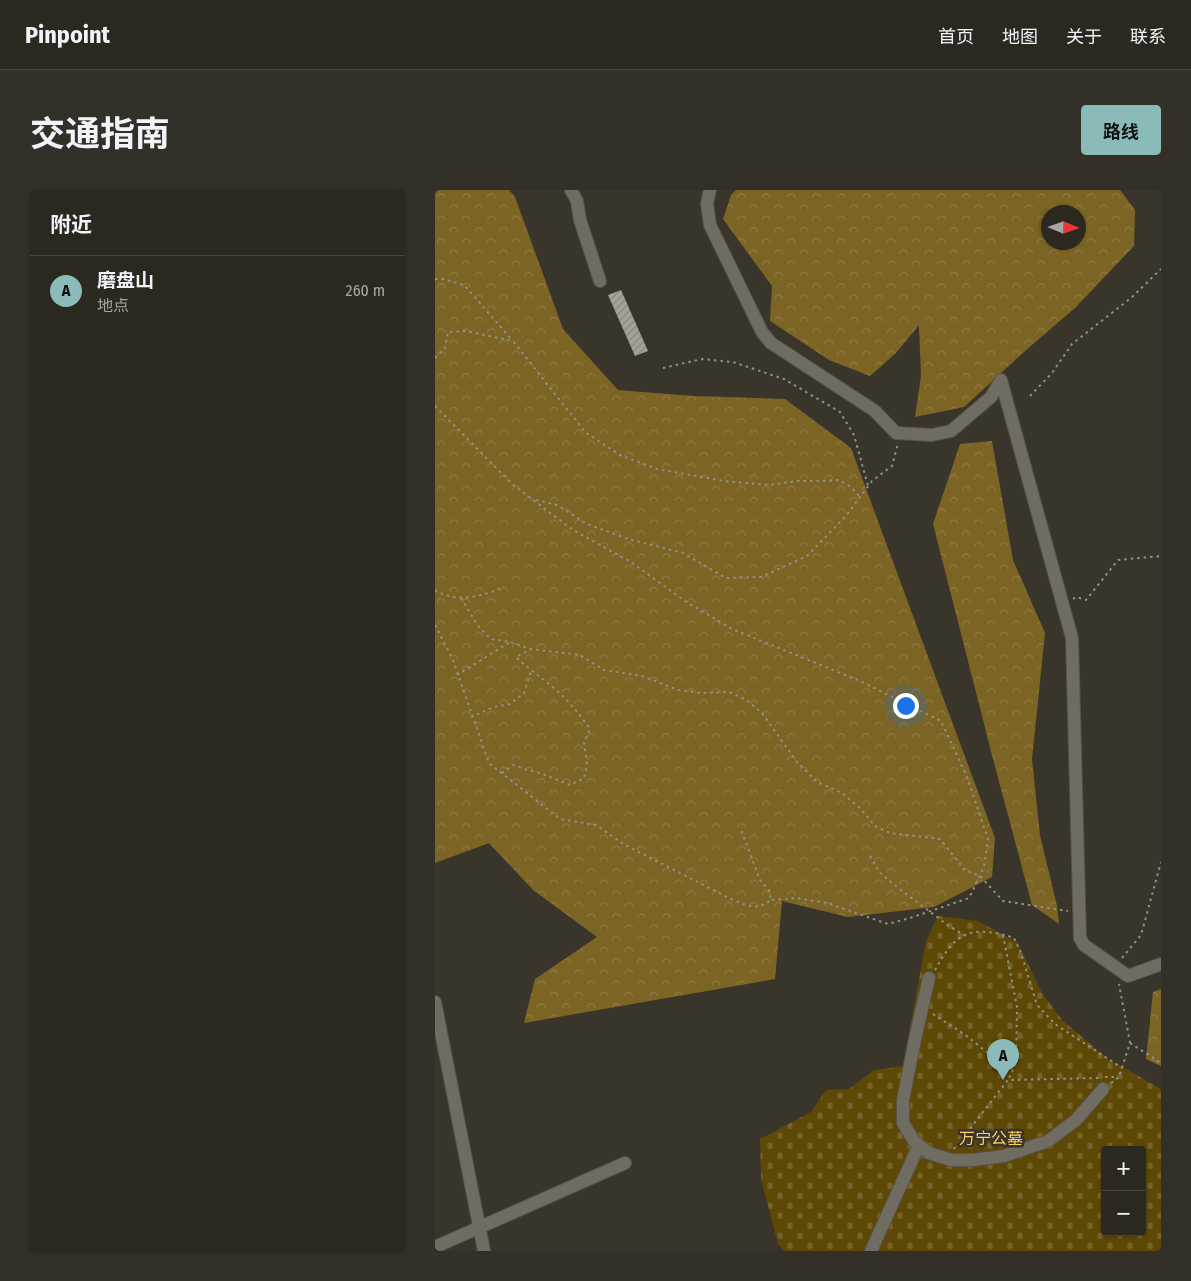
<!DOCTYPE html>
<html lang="zh">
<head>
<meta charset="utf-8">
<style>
	body { margin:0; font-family:"Fira Sans Condensed","Noto Sans SC",sans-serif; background:#333029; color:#f1f3f6 }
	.controls { position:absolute; right:15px; bottom:15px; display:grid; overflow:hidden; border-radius:5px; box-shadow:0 1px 4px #0004 }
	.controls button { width:45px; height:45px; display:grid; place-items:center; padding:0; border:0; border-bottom:1px solid #47443e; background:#2b2820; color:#f1f3f6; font:25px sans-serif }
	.compass { position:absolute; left:606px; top:15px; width:45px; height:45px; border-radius:50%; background:#2b2820; box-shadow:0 1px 4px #0004; rotate:92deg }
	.you { position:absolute; left:470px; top:515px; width:18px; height:18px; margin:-12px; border:4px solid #fff; border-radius:50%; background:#1a73e8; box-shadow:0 0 0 8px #1a73e833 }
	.badge { display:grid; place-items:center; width:32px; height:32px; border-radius:50%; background:#8bbbb9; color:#111; font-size:16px; font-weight:700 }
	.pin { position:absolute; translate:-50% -41px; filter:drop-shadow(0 1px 2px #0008) }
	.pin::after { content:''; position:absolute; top:26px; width:18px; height:15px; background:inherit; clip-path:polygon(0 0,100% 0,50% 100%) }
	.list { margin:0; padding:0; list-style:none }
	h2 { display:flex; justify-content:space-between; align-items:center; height:65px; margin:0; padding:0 20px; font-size:21px }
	h2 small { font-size:16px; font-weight:400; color:#a6a6a5 }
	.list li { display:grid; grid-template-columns:32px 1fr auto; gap:15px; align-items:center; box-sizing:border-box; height:70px; padding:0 20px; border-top:1px solid #47443e }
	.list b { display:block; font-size:19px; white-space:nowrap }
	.list p { margin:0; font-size:16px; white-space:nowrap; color:#a6a6a5 }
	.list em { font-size:16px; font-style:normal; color:#a6a6a5 }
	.map { position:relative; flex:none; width:726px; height:1061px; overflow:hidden; border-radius:5px }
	header { display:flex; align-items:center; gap:30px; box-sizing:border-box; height:70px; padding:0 25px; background:#2b2820; border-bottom:1px solid #47443e }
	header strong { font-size:24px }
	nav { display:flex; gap:28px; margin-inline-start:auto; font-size:18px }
	.intro { display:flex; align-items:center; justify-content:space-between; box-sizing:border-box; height:120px; padding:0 30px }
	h1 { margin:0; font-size:35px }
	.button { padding:12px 22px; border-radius:5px; background:#8bbbb9; color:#111; font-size:18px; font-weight:700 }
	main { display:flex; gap:30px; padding:0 30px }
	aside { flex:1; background:#2b2820; border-radius:5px; box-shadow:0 1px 4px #0004 }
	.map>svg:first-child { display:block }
	.forest { fill:url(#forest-crowns); fill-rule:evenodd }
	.cemetery { fill:url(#cemetery-stones); fill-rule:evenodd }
	.building { fill:url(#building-hatch) }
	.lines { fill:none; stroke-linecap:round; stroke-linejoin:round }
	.minor-casing { stroke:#57534b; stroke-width:14 }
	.path { stroke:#939088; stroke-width:2; stroke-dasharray:2.5 4; stroke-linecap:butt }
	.minor { stroke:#716c61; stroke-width:12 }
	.labels { text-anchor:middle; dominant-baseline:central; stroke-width:5; stroke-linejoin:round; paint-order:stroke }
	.park-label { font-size:16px; fill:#fbd05f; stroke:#39352b }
</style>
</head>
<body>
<header>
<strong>Pinpoint</strong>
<nav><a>首页</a><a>地图</a><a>关于</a><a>联系</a></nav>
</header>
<div class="intro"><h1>交通指南</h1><a class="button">路线</a></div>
<main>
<aside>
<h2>附近<small></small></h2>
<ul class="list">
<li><span class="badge">A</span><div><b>磨盘山</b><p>地点</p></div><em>260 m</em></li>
</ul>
</aside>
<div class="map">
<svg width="726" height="1061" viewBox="0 0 726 1061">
	<defs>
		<pattern id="forest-crowns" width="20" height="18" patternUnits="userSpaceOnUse" patternTransform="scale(1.25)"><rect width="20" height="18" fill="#7c6424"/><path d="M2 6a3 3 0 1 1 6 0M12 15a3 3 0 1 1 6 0" fill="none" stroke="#8f7a44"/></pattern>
		<pattern id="cemetery-stones" width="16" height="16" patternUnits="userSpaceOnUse" patternTransform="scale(1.25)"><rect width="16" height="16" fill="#5e4805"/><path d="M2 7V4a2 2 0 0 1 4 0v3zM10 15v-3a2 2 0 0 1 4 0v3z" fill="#76632a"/></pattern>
		<pattern id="building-hatch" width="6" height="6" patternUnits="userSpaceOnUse" patternTransform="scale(1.25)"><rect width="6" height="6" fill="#a7a296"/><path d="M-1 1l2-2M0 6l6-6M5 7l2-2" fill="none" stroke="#8b877e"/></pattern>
	</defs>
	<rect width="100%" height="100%" fill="#39352b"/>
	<path class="forest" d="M0 0H74L80 7 128 139 183 200 258 206 350 209 416 258 560 648 557 687 499 717 413 727 347 711 340 789 89 833 100 789 162 747 98 700 54 653 0 673Z
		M301 0H685L700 20 699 56 640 118 590 161 529 217 480 227 486 186 484 135 461 163 435 186 394 170 335 131 337 96 288 29 296 5ZM614 22H644V52H614Z
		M557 251 578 370 610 443 597 569 605 645 622 716 624 734 597 715 558 569 498 334 525 254Z
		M726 799V876L711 869 718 802Z"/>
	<path class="cemetery" d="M503 726 543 731 583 753 607 803 628 831 672 868 726 899V1061H350L343 1054 326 989 325 949 376 922 391 900 414 899 439 880 468 876 491 751ZM670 960H707V1042H670Z"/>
	<path class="building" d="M186 100 213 161 200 166 173 105Z"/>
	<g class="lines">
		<g class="minor-casing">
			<path id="minor" d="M136 0 142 11 145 30 165 91
				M275 0 272 13 275 35 327 142 336 153 440 221 461 243 497 245 516 241 556 207 566 190 637 448 645 748 649 755 693 786 726 774
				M494 788 480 849 468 910V933L479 951 494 963 516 970H538L569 966 613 951 641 930 668 899
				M0 812 49 1061
				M0 1057 190 973
				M436 1061 484 955"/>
		</g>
		<path class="path" d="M0 89H8L29 95 78 151
			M0 168 10 158 13 142 31 141 78 151 150 242 185 265 222 279 289 291 334 295 362 291H386L404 290 416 297 425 307
			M228 178 267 169 298 172 349 189 405 222 419 245 433 296
			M595 206 617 183 637 154 696 108 726 79
			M0 216 77 294 138 340 196 372 250 411 297 439 425 491 506 531 532 587 553 649 549 677 534 708 475 728 453 734 392 713 361 708 336 710
			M101 310 122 315 152 334 193 349 248 363 291 388 326 387 372 366 410 327 437 291 457 276 463 253
			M0 400C21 414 48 406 69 397
			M26 408 43 436 56 449 75 452 96 459
			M638 409 641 407 651 410 683 370 726 366
			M0 435 18 470 54 573 125 629 161 635 190 655 298 710C314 716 321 721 336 710L334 700 325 690 305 637
			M22 485 75 452
			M36 527 59 517 75 514 89 503 96 481
			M67 583 78 575 89 579 105 583 135 595 149 588 152 575 149 552 155 539C145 525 134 511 121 500 108 488 93 479 81 467L96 459 145 465 169 480 207 486 243 500 267 503 294 502 310 509 327 523 362 572 382 592 407 603 425 618 440 636 455 643 505 649 530 680 545 686 568 711 633 721
			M435 666 444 682 462 697 514 736 529 745
			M568 745 582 817 581 873 573 890
			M687 768 706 745 726 672
			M500 780C507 768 515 753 528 746 541 738 566 743 579 748L586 763 602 815 620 834 687 878
			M498 824 529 844 577 882
			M695 853 726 873
			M670 887H683
			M676 893 684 887 695 853 684 794
			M519 959 573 890 665 888"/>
		<use href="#minor" class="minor"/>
	</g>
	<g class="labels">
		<g class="park-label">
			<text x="556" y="948">万宁公墓</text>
		</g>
	</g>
</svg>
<div class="controls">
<button>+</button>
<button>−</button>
</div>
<svg class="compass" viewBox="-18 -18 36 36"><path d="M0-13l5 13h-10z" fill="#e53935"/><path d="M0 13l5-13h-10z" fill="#a6a6a5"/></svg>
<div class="you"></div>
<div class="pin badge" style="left:568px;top:890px">A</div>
</div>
</main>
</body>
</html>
